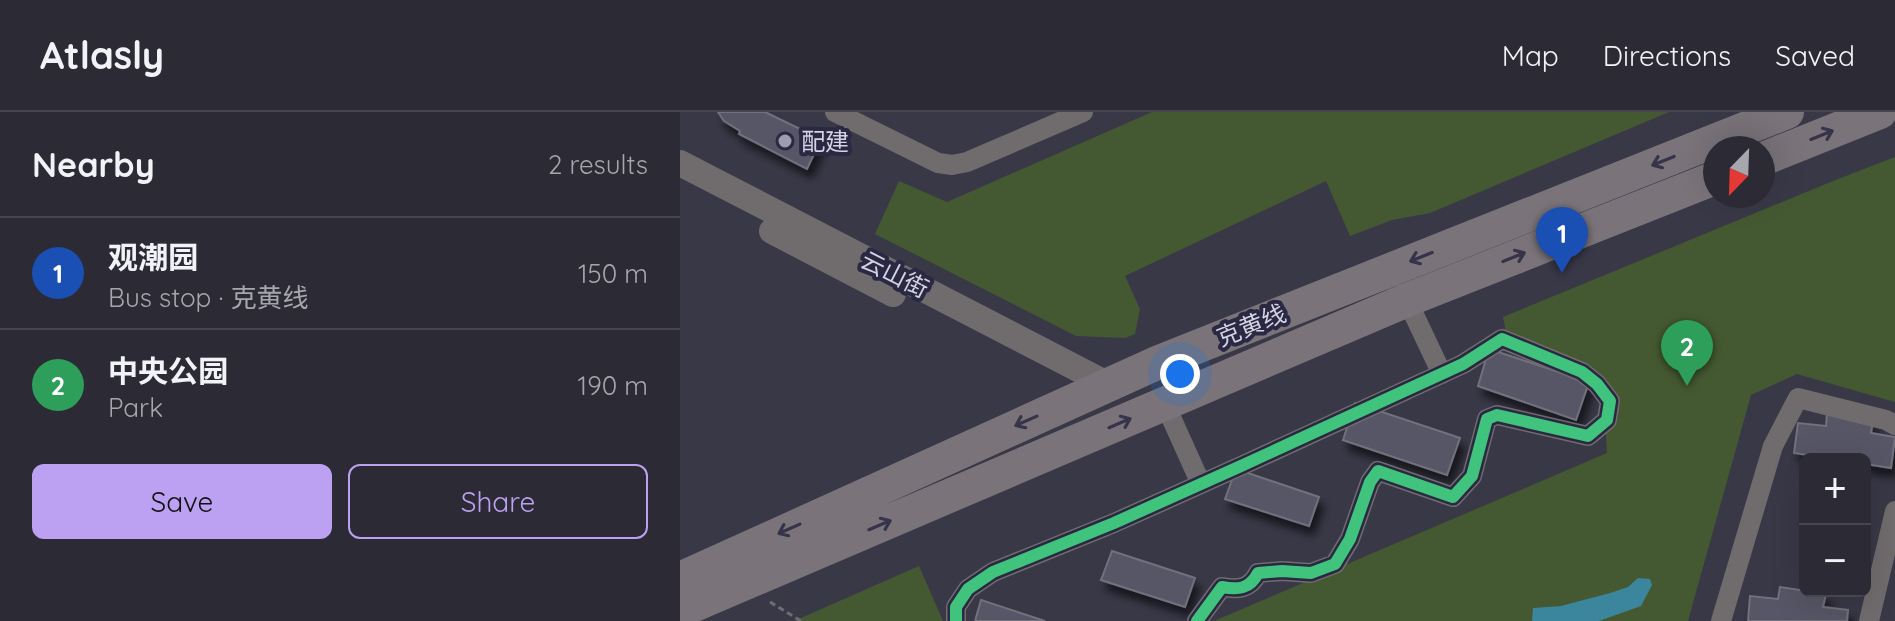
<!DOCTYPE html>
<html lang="en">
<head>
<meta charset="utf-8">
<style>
	body { margin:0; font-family:Quicksand,"Noto Sans SC",sans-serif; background:#373641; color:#f1f3f6 }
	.controls { position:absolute; right:24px; bottom:24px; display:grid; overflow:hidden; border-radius:12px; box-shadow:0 8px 32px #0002 }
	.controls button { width:72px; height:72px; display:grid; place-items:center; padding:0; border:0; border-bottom:2px solid #474650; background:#2b2a35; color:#f1f3f6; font:40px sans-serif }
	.compass { position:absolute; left:1023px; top:24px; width:72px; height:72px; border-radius:50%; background:#2b2a35; box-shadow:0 8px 32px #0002; rotate:203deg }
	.you { position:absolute; left:500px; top:262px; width:28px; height:28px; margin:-20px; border:6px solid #fff; border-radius:50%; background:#1a73e8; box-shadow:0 0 0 12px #1a73e833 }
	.badge { display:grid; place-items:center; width:52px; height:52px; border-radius:50%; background:#bca0f2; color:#fff; font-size:26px; font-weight:700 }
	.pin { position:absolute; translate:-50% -66px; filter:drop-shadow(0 2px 4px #0008) }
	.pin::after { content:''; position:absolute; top:42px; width:28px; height:24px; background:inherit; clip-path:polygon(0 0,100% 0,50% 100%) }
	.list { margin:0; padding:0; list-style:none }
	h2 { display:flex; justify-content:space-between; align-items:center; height:104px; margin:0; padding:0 32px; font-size:34px }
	h2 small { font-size:26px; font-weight:400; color:#a6a7ad }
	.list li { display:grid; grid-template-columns:52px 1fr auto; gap:24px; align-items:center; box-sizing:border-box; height:112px; padding:0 32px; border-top:2px solid #474650 }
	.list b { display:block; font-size:30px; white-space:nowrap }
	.list p { margin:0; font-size:26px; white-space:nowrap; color:#a6a7ad }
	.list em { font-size:26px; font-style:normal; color:#a6a7ad }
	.actions { display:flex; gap:16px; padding:24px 32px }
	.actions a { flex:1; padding:18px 0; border:2px solid #bca0f2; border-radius:12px; text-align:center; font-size:28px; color:#bca0f2 }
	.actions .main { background:#bca0f2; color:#111 }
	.map { position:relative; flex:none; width:1215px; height:509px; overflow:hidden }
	header { display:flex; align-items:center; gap:48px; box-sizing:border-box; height:112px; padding:0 40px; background:#2b2a35; border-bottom:2px solid #474650 }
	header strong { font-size:38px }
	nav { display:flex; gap:44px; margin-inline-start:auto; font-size:28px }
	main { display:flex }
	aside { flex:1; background:#2b2a35 }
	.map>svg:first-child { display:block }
	.green { fill:#445931 }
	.water { fill:#3b869d }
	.building { fill:#575666; stroke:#71707d; stroke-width:2; filter:url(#shadow) }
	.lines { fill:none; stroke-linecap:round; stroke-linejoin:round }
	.path { stroke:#6f6d72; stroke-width:3; stroke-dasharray:6 4; stroke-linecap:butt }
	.minor { stroke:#706c6e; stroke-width:20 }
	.tertiary { stroke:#706c6e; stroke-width:26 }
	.trunk { stroke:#7a747a; stroke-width:34 }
	.cycleway-casing { stroke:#2a2842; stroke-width:17 }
	.cycleway { stroke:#40c37c; stroke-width:12 }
	.oneway { stroke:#36334a }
	.poi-dot { fill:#9d9dad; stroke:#2a2842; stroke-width:3 }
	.labels { text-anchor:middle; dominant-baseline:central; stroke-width:8; stroke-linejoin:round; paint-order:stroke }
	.poi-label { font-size:24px; fill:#d3d3e4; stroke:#2a2842; text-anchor:start }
	.street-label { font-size:24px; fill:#d3d3e4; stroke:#2a2842 }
</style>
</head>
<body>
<header>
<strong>Atlasly</strong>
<nav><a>Map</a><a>Directions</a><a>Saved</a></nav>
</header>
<main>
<aside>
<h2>Nearby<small>2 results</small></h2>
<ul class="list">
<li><span class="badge" style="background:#1a4fb4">1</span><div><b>观潮园</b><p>Bus stop · 克黄线</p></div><em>150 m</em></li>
<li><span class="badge" style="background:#2e9e5b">2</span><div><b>中央公园</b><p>Park</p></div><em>190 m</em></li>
</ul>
<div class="actions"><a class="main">Save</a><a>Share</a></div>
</aside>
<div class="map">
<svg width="1215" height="509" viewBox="0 0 1215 509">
	<defs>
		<filter id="shadow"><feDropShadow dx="5" dy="9" stdDeviation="4" flood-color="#0009"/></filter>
	</defs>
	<rect width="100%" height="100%" fill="#393847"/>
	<path class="green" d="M472 0H989L750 101 712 108 670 124 646 69 445 164 460 197 455 222 445 226 396 224 195 122 219 69 267 90Z
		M1215 45V290L1117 262 1071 283 1008 509H534L927 341 923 265 826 220 823 205 1153 69Z
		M239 454 263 509H114Z"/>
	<path class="water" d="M958 466 970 467 972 473 961 494 919 509H852L853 496 881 494 930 481 948 475Z"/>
	<path class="building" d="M38 0H85L141 27 127 57 59 22 60 19 44 9Z
		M809 237 909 270 896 308 798 274Z
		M675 291 780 326 767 363 663 328Z
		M1147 301 1193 309 1191 321 1215 325 1211 356 1185 352V347H1153L1114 341 1118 311 1146 314Z
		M556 357 639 385 629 414 545 387Z
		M432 439 515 466 505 495 421 468Z
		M1100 475 1146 482 1143 495 1168 498 1167 509H1068L1070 484 1098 487Z
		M301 488 365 509H295Z"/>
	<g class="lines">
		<path class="path" d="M90 490 121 509"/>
		<path class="minor" d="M155 0 258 51 272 53 287 50 403 0
			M727 188 762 262
			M485 292 521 372
			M276 509V495L288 477 313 460 434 411 561 354 783 252 822 227 902 260 917 272 930 289 927 308 908 324 817 303 807 307 792 364 773 385 698 359 690 370 670 427 655 452 631 461 602 459 578 461C570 477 558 478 542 475L517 509
			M1041 509 1093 334 1118 286 1206 308 1215 313
			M1189 509 1215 399"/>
		<path class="tertiary" d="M0 51 429 273
			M92 119 213 182"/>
		<path class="trunk" d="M1083 47 1200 0
			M0 467 479 250 1107 0
			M0 499 727 188 1035 66"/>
		<g class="cycleway-casing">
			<path id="cycleway" d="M276 509V495L288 477 313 460 434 411 561 354 783 252 822 227 902 260 917 272 930 289 927 308 908 324 817 303 807 307 792 364 773 385 698 359 690 370 670 427 655 452 631 461 602 459 578 461C570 477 558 478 542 475L517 509"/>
		</g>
		<use href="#cycleway" class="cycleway"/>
	</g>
	<defs><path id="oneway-shaft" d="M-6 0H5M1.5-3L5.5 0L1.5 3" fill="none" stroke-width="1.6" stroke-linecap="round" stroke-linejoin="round" transform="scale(2)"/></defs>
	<g class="oneway">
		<use href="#oneway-shaft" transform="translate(1142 23) rotate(-22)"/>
		<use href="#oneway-shaft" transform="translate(983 49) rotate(158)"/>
		<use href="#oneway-shaft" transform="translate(741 145) rotate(158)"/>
		<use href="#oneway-shaft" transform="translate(834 145) rotate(-22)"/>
		<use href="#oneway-shaft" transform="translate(346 309) rotate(156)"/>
		<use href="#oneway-shaft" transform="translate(440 311) rotate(-23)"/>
		<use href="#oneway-shaft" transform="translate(200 413) rotate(-23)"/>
		<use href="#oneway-shaft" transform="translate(109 417) rotate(156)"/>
	</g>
	<circle class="poi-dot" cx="105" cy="29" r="8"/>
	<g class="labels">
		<g class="poi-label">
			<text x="121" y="29">配建</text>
		</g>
		<g class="street-label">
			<text transform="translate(215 162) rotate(27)">云山街</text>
			<text transform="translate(571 213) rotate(-22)">克黄线</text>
		</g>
	</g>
</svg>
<div class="controls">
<button>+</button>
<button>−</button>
</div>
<svg class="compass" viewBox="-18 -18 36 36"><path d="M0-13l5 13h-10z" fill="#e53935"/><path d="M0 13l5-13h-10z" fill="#a6a7ad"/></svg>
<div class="you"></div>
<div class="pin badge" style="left:882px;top:161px;background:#1a4fb4">1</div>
<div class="pin badge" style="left:1007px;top:274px;background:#2e9e5b">2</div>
</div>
</main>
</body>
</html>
